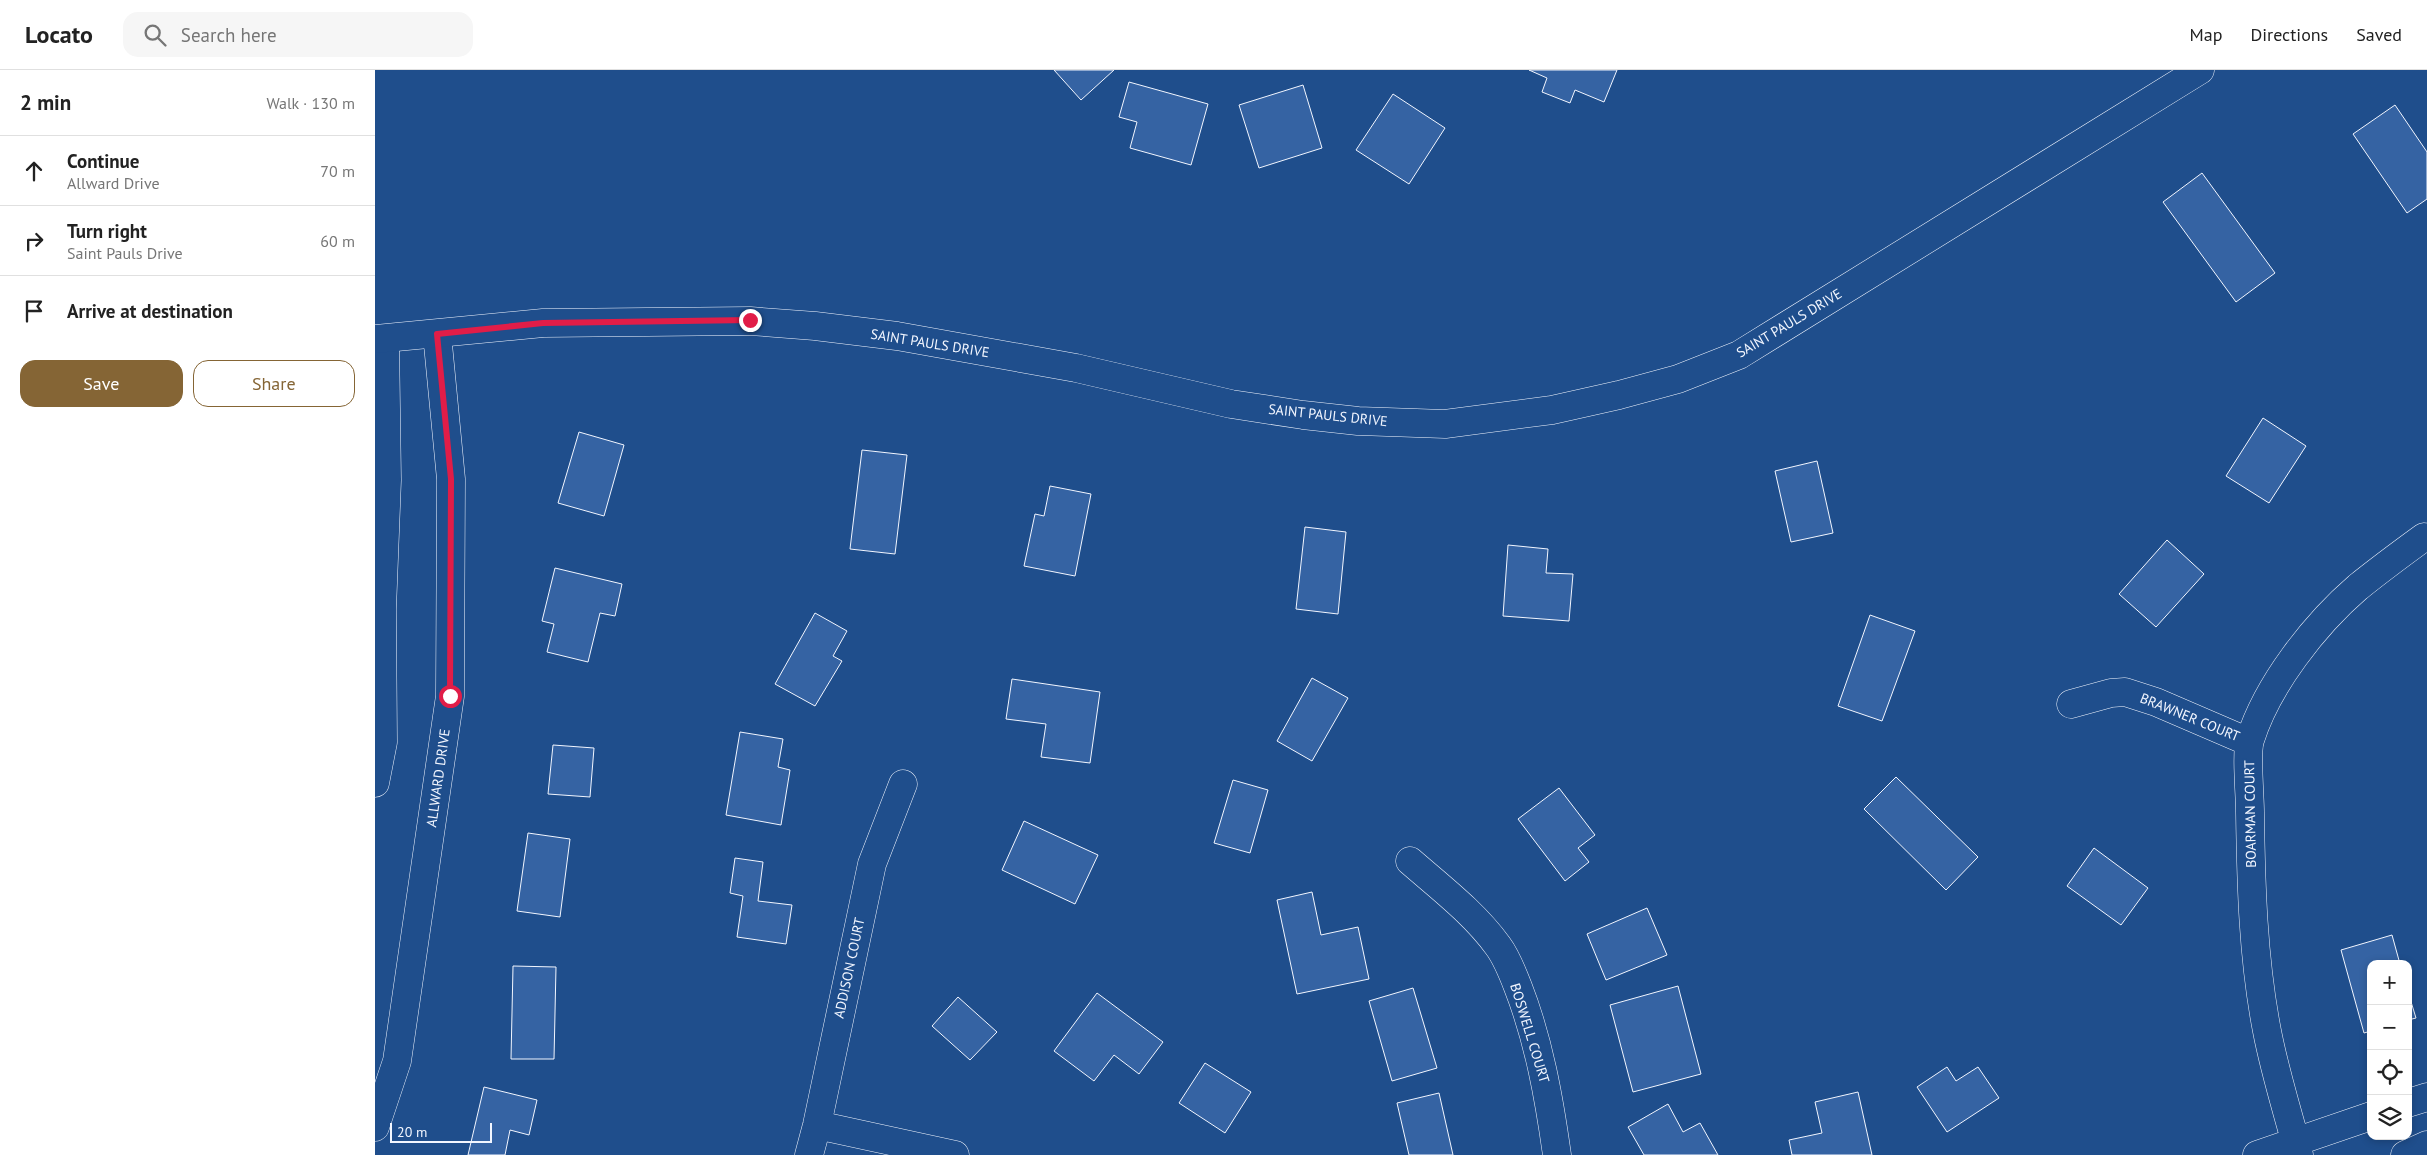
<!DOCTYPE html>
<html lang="en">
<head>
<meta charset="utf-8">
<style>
	body { margin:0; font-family:"PT Sans",sans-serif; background:#f6f6f6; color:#222 }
	.controls { position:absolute; right:15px; bottom:15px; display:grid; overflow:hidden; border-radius:10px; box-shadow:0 2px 8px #0003 }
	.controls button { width:45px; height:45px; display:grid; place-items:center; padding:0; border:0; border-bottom:1px solid #e0e0e0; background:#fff; color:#222; font:25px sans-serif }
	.scale { position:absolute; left:15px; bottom:12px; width:102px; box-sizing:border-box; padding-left:5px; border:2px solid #f2f6ff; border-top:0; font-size:14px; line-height:18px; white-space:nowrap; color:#f2f6ff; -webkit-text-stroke:4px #1f4e8c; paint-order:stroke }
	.stop { position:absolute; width:15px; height:15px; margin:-11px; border:4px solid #e11d48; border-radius:50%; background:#fff }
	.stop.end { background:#e11d48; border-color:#fff; box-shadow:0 1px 5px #0008 }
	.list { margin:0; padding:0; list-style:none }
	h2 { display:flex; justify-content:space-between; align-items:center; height:65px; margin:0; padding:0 20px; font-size:21px }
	h2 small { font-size:16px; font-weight:400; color:#767676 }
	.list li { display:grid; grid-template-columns:32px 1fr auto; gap:15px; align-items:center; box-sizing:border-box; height:70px; padding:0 20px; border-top:1px solid #e0e0e0 }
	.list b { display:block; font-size:19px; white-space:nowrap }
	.list p { margin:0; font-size:16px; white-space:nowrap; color:#767676 }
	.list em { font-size:16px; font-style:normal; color:#767676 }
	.actions { display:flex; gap:10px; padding:15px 20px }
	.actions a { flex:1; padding:11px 0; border:1px solid #856535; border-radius:15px; text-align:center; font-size:18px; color:#856535 }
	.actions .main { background:#856535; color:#fff }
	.icon { flex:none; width:28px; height:28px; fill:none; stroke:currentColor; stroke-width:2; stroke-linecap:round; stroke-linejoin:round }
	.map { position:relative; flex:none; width:2052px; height:1085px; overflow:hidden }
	header { display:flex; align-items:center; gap:30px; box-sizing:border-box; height:70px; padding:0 25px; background:#fff; border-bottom:1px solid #e0e0e0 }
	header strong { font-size:24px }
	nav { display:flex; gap:28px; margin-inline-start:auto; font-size:18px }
	.search { width:350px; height:45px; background:#f6f6f6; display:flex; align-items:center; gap:12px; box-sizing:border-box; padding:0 18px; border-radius:15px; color:#767676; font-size:19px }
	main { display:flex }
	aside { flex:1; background:#fff }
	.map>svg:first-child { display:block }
	.building { fill:#3563a3; stroke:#f2f6ff }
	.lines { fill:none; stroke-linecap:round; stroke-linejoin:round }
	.minor-casing { stroke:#f2f6ff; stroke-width:29 }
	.tertiary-casing { stroke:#f2f6ff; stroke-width:29 }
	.minor { stroke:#1f4e8c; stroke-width:28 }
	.tertiary { stroke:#1f4e8c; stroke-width:28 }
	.route { stroke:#e11d48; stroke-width:6 }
	.labels { text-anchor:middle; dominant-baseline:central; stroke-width:4; stroke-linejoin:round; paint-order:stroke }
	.street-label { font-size:14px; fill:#f2f6ff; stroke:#1f4e8c }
</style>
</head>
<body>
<header>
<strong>Locato</strong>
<div class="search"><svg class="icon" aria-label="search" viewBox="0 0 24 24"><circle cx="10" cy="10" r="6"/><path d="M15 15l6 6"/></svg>Search here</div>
<nav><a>Map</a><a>Directions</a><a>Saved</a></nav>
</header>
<main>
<aside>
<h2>2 min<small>Walk · 130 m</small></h2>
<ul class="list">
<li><svg class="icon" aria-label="ahead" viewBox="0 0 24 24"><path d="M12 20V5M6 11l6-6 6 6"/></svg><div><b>Continue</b><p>Allward Drive</p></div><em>70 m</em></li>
<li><svg class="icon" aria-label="right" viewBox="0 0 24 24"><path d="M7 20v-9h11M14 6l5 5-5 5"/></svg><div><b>Turn right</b><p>Saint Pauls Drive</p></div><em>60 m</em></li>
<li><svg class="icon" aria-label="arrive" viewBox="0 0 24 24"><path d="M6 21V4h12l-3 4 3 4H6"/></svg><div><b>Arrive at destination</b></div></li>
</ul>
<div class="actions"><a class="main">Save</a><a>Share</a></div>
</aside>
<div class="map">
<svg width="2052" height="1085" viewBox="0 0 2052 1085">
	<rect width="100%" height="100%" fill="#1f4e8c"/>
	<path class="building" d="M679 0H739L706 30Z
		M1154 0H1242L1229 32 1200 20 1195 33 1167 22 1172 8Z
		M754 12 833 34 816 95 755 78 762 52 744 47Z
		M928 15 947 78 884 98 864 35Z
		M1018 24 1070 58 1034 114 981 80Z
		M2020 35 2052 82V129L2032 143 1978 64Z
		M1827 103 1900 203 1861 232 1788 132Z
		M1888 348 1931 376 1894 433 1851 406Z
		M204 362 249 375 229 446 183 433Z
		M487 380 532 385 520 484 475 479Z
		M1442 391 1458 463 1416 472 1400 401Z
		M675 416 716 424 700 506 649 496 660 444 669 446Z
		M930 457 971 462 963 544 921 539Z
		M1792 470 1829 504 1781 557 1744 524Z
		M1133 475 1173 479 1171 503 1198 504 1194 551 1128 546Z
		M180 498 247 514 240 546 225 543 213 592 172 582 179 554 167 551Z
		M440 543 472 561 458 586 467 591 440 636 400 614Z
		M1495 545 1540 561 1507 651 1463 636Z
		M937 608 973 628 937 691 902 671Z
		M637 609 725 622 715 693 666 687 671 654 631 649Z
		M365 662 408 669 403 697 415 700 406 755 351 745Z
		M178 675 219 678 215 727 173 724Z
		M1521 707 1603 787 1571 820 1489 739Z
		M858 710 893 720 875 783 839 773Z
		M1184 718 1220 765 1203 778 1214 792 1190 811 1143 749Z
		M649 751 723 785 700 834 627 800Z
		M153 763 195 769 185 847 142 841Z
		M1719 778 1773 818 1746 855 1692 816Z
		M360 788 388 792 383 831 417 835 411 874 362 867 368 826 355 823Z
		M937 822 946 865 983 857 994 909 922 924 902 830Z
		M1272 838 1292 885 1231 910 1212 864Z
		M2017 865 2025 894H1996V961L1989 963 1966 880Z
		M138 896 181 897 179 989H136Z
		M1303 916 1326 1004 1258 1022 1235 935Z
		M1038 918 1062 998 1017 1011 994 931Z
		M2033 922 2041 948 2033 950Z
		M722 923 788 972 764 1004 739 985 719 1011 679 981Z
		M583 927 622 962 595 990 557 956Z
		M830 993 876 1022 850 1063 804 1033Z
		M1572 997 1581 1011 1603 997 1624 1028 1572 1062 1542 1017Z
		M109 1017 162 1030 154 1065 135 1060 130 1085H93Z
		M1483 1022 1497 1085H1417L1414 1070 1447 1063 1440 1032Z
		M1064 1023 1078 1085H1034L1022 1033Z
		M1293 1034 1308 1062 1325 1053 1343 1085H1269L1253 1057Z"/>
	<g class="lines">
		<g class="minor-casing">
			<path id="minor" d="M1696 634 1736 623 1750 622 1781 632 1874 672
				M0 713 8 672 7 539 12 410 10 269
				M1035 791C1066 818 1099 843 1123 876 1132 888 1138 904 1143 917 1164 971 1174 1028 1182 1085
				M2033 1033 2052 1027
				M442 1055 580 1085
				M0 1057 22 991 75 626 76 409 62 264
				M434 1085 442 1055 497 794 528 714
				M1882 1085 1996 1046
				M1924 1085C1913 1043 1900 1003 1892 961 1878 889 1876 815 1875 742 1875 726 1871 683 1875 670 1892 615 1940 554 1983 517 2004 500 2027 483 2049 467
				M2030 1085 2052 1075"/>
		</g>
		<g class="tertiary-casing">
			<path id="tertiary" d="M0 269 168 253 375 251 440 256 522 266 701 298 856 334 928 345 983 351 1070 354 1177 340 1244 325 1303 309 1364 285 1825 0"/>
		</g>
		<use href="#minor" class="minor"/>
		<use href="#tertiary" class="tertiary"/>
	</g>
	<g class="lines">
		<path class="route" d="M75 626 76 409 62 264 168 253 375 250"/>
	</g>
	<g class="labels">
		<g class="street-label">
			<text transform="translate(1414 253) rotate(-31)">SAINT PAULS DRIVE</text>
			<text transform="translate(555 273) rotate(9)">SAINT PAULS DRIVE</text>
			<text transform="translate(953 345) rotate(6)">SAINT PAULS DRIVE</text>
			<text transform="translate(1815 647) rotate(22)">BRAWNER COURT</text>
			<text transform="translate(63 708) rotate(-82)">ALLWARD DRIVE</text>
			<text transform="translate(1875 744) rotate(-91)">BOARMAN COURT</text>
			<text transform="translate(474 898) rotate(-78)">ADDISON COURT</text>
			<text transform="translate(1155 963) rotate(73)">BOSWELL COURT</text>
		</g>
	</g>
</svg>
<div class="controls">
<button>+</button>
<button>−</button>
<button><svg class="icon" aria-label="locate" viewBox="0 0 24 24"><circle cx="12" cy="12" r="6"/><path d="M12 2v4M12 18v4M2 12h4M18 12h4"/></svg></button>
<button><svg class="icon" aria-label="layers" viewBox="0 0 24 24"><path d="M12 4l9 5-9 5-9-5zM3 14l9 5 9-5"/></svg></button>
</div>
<div class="scale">20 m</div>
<div class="stop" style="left:75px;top:626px"></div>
<div class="stop end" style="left:375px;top:250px"></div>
</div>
</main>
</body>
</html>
